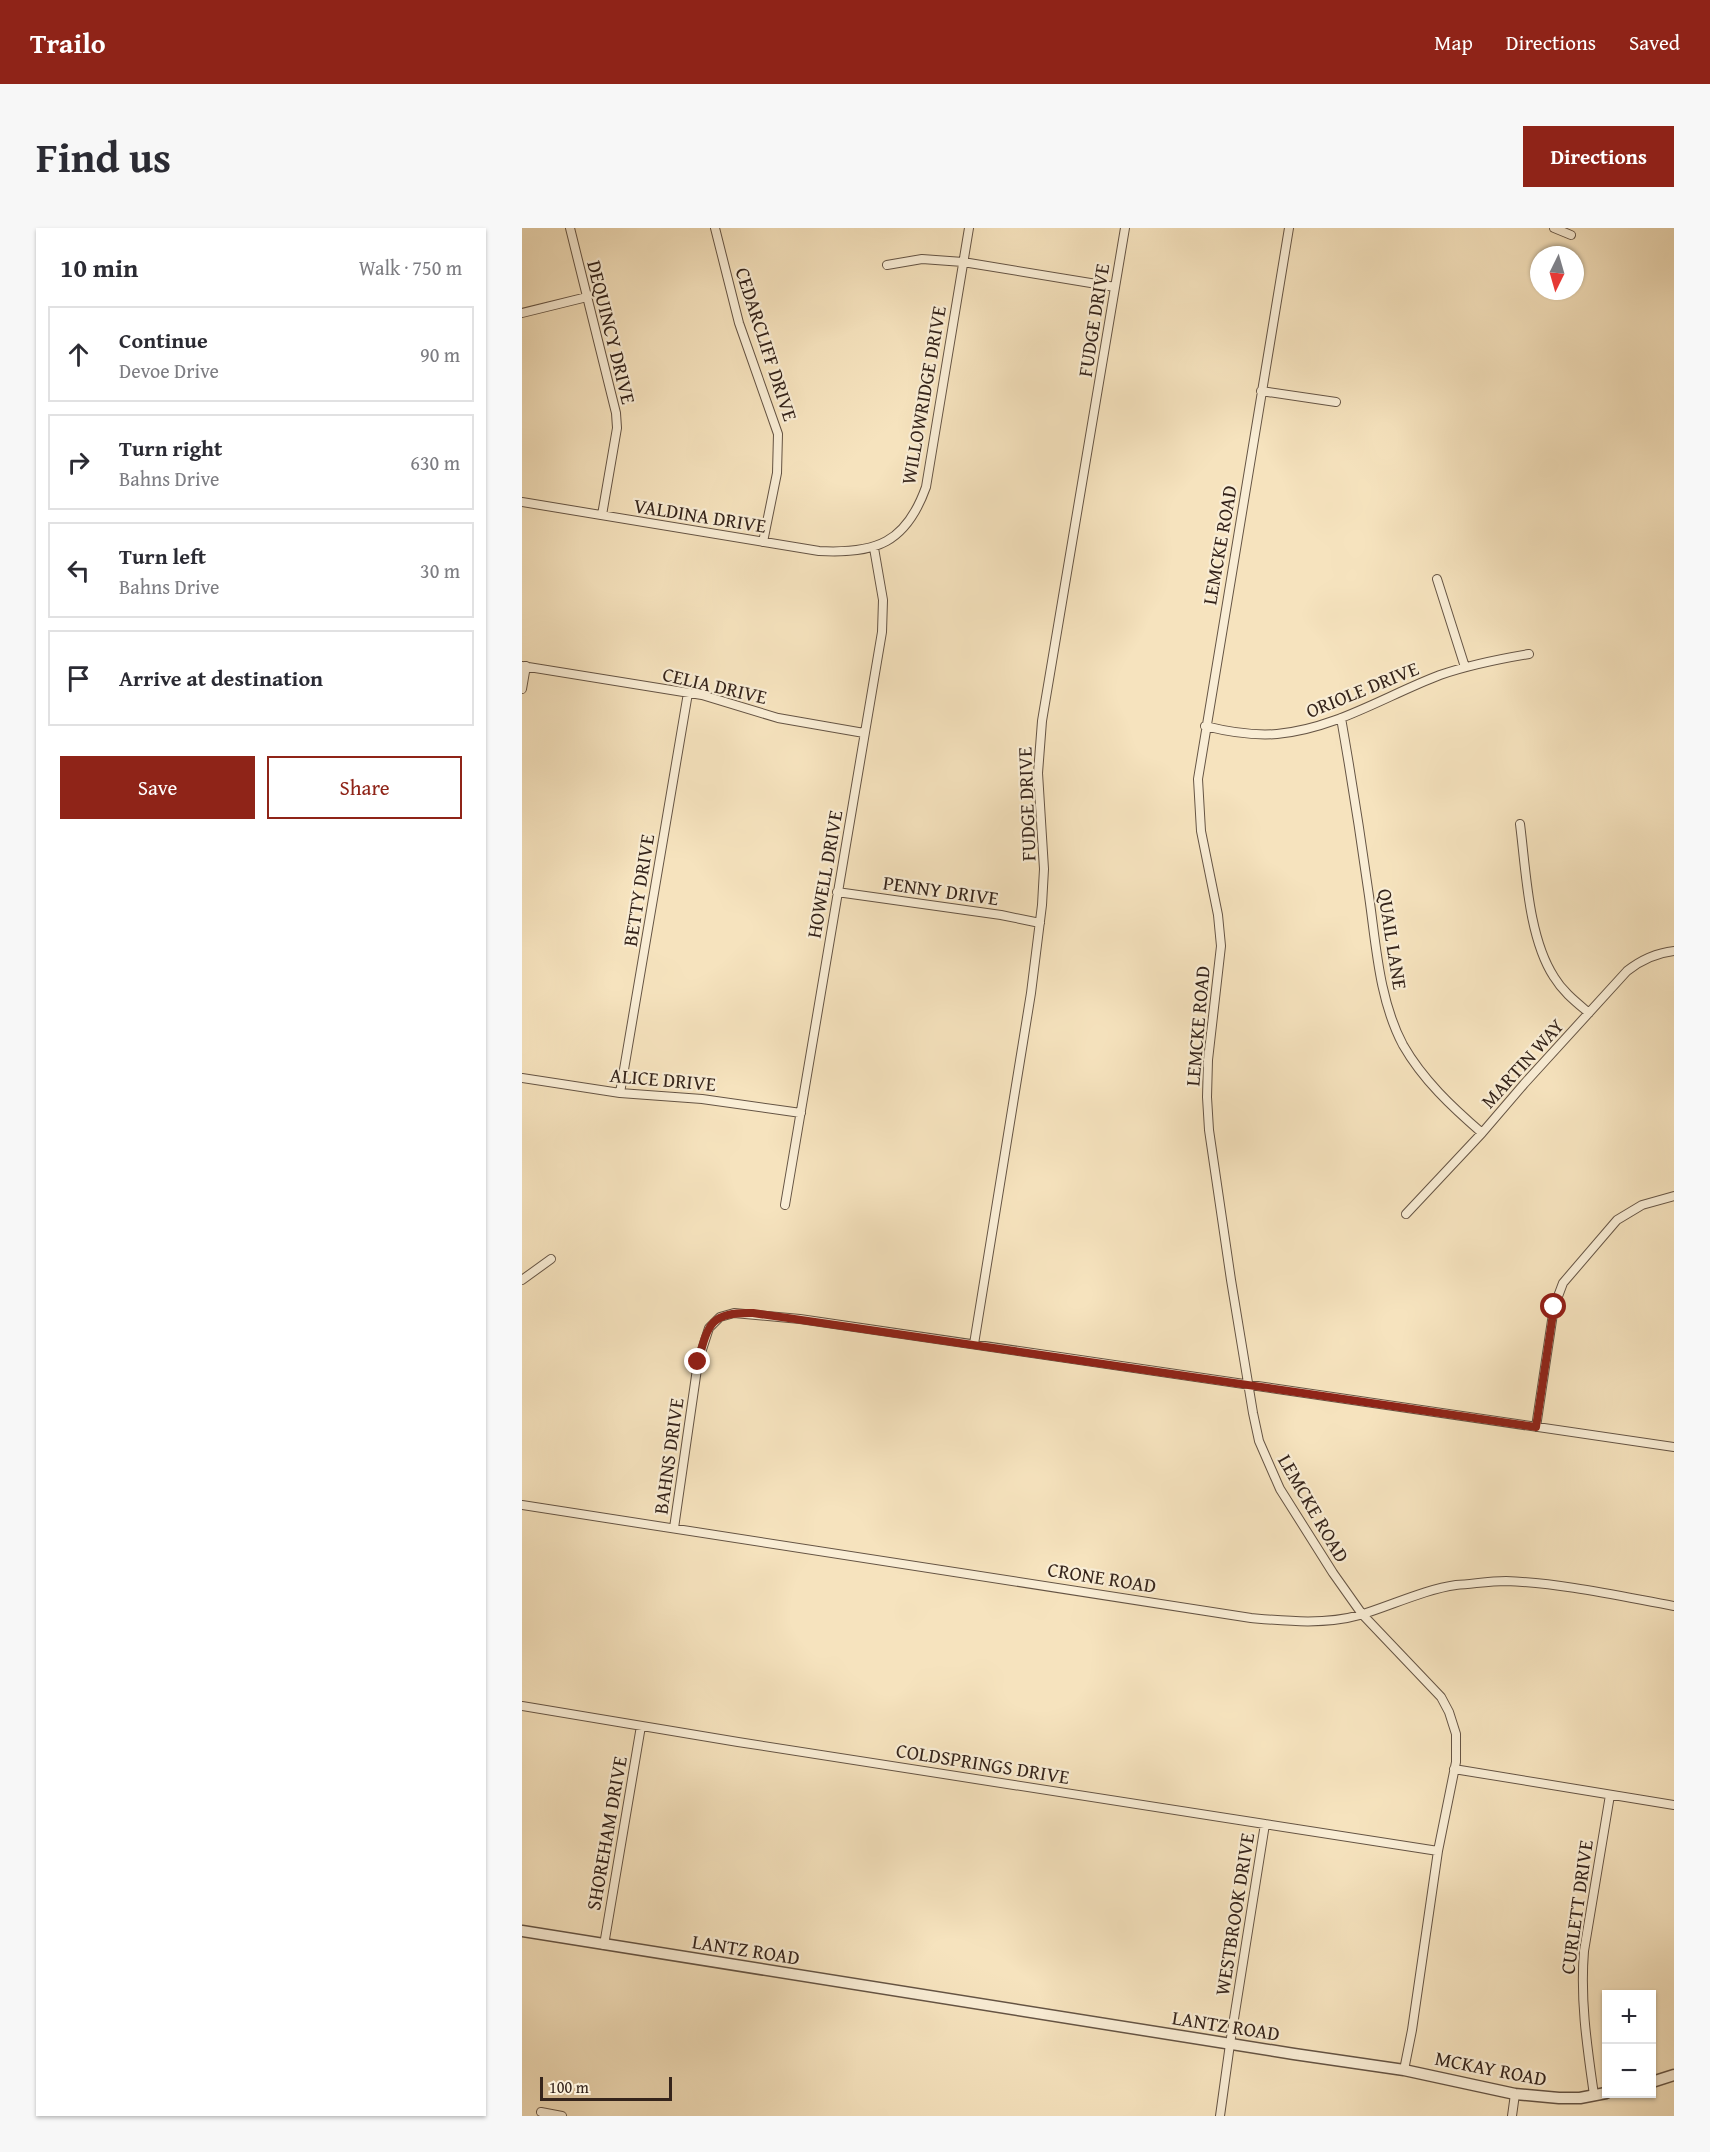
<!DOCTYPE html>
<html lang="en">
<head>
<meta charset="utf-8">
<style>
	body { margin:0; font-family:"Gentium Book Plus",serif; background:#f7f7f7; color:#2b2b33 }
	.controls { position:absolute; right:18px; bottom:18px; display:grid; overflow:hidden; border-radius:0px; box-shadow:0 2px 4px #0004 }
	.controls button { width:54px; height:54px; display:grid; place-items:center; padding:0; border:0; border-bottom:2px solid #e1e1e2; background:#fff; color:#2b2b33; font:30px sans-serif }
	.compass { position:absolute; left:1008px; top:18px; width:54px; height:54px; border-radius:50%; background:#fff; box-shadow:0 2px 4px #0004; rotate:185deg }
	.scale { position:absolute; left:18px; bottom:15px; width:132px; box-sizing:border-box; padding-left:6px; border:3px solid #35241b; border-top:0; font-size:16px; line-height:21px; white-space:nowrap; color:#35241b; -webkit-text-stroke:4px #f9edd5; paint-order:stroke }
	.stop { position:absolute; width:18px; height:18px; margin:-14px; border:4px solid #8f2418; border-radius:50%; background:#fff }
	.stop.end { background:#8f2418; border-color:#fff; box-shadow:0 2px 6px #0008 }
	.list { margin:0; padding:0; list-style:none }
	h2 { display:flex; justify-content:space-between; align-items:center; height:78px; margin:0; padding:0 24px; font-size:26px }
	h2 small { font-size:20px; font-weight:400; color:#7c7c81 }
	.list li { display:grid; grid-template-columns:39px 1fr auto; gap:18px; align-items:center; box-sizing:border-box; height:96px; margin:0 12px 12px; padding:0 12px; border:2px solid #e1e1e2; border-radius:0px }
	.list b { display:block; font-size:22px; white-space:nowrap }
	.list p { margin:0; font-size:20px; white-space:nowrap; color:#7c7c81 }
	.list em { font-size:20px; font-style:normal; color:#7c7c81 }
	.actions { display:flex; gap:12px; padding:18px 24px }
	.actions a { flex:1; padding:14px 0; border:2px solid #8f2418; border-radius:0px; text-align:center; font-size:21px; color:#8f2418 }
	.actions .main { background:#8f2418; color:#fff }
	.icon { flex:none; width:33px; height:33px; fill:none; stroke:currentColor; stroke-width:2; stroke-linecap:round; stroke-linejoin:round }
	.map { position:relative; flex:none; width:1152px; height:1888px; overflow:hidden; border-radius:0px }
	header { display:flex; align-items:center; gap:36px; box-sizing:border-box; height:84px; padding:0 30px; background:#8f2418; color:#fff }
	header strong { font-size:28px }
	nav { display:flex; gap:33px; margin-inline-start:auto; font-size:21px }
	.intro { display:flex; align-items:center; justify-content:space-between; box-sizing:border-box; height:144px; padding:0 36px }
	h1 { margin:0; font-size:42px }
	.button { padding:15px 27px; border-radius:0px; background:#8f2418; color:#fff; font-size:21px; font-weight:700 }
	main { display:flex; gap:36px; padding:0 36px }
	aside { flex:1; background:#fff; border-radius:0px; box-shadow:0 2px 4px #0004 }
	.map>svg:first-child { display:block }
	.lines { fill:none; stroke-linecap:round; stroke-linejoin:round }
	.minor-casing { stroke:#655444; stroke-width:10 }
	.tertiary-casing { stroke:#655444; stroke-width:13 }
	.minor { stroke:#f9edd5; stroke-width:8 }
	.tertiary { stroke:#f9edd5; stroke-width:10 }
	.route { stroke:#8f2418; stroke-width:8 }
	.labels { text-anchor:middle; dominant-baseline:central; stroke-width:4.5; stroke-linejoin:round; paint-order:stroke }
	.street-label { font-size:20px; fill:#35241b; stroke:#f9edd5 }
</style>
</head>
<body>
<header>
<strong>Trailo</strong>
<nav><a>Map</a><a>Directions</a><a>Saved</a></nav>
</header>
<div class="intro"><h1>Find us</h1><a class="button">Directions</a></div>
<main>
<aside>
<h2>10 min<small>Walk · 750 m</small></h2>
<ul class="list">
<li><svg class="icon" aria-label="ahead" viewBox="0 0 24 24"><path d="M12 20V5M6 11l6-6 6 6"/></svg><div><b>Continue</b><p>Devoe Drive</p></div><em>90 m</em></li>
<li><svg class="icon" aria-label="right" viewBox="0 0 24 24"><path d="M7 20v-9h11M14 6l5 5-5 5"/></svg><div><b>Turn right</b><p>Bahns Drive</p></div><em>630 m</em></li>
<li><svg class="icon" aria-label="left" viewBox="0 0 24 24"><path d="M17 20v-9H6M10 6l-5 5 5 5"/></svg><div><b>Turn left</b><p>Bahns Drive</p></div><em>30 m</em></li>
<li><svg class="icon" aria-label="arrive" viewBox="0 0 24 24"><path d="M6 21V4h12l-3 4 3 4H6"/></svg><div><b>Arrive at destination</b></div></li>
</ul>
<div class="actions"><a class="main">Save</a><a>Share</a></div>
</aside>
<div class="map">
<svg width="1152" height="1888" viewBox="0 0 1152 1888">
	<rect width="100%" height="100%" fill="#f6e3be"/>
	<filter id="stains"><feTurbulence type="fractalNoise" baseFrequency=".00333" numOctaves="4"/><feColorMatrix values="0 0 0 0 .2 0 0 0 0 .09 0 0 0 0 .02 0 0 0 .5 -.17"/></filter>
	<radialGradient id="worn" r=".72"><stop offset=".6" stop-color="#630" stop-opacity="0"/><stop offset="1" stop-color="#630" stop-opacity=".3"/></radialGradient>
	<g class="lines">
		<g class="minor-casing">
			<path id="minor" d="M48 0 94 185 95 200 80 287
				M193 0 217 95 256 206 255 245 241 314
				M767 0 676 551 679 603 696 687 699 718 686 832 685 869 687 902 709 1052 731 1185 737 1213 758 1261 811 1345 840 1386 919 1469 927 1484 934 1506V1534L916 1623 890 1802 882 1842
				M1032 0 1049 7
				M365 37 400 31 441 34 593 59
				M0 85 65 69
				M739 163 814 174
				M0 274 297 323C354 326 384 315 404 259L447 0
				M915 351 943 439
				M0 438 180 467 256 490 342 505
				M0 461 4 438
				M819 490C829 547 838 604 846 661 854 713 856 770 881 817 901 852 930 879 960 905
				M683 498C707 504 731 508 755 506 813 501 865 467 918 447 947 437 977 431 1007 426
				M998 596C1004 642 1006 709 1032 749 1041 764 1054 774 1067 785
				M315 664 479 687 518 695
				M0 850 98 865 180 871 279 885
				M98 865 166 465
				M263 977 360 404 361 372 352 320
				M884 986 960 905 1002 856 1105 743C1119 732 1134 725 1152 723
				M0 1052 29 1031
				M452 1116 509 765 520 677 522 641 516 545 520 493 603 0
				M1014 1199 1032 1079 1041 1055 1095 992 1120 977 1152 968
				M0 1277 729 1390C764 1393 803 1397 838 1387 868 1378 904 1361 934 1357 951 1356 967 1353 984 1353 1040 1355 1097 1368 1152 1378
				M152 1300 176 1134 187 1100 198 1089 212 1085 278 1091 1152 1219
				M0 1478 216 1514 916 1623
				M932 1541 1152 1577
				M82 1717 119 1498
				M1072 1867C1065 1818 1058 1772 1062 1723L1088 1567
				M19 1884 40 1888
				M698 1888 708 1816 743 1596
				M990 1888 993 1866"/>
		</g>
		<g class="tertiary-casing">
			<path id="tertiary" d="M0 1703 772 1826 882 1842 993 1866 1037 1870H1058L1084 1865
				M1130 1854 1152 1847"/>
		</g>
		<use href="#minor" class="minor"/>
		<use href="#tertiary" class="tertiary"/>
	</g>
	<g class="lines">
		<path class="route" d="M176 1134C186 1096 188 1084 231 1085L1014 1199 1032 1079"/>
	</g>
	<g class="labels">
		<g class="street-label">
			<text transform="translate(571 92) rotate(-81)">FUDGE DRIVE</text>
			<text transform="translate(90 104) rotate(76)">DEQUINCY DRIVE</text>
			<text transform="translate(245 116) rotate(72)">CEDARCLIFF DRIVE</text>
			<text transform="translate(401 167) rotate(-80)">WILLOWRIDGE DRIVE</text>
			<text transform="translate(178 287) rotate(9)">VALDINA DRIVE</text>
			<text transform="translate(697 317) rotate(-80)">LEMCKE ROAD</text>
			<text transform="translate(193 457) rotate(13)">CELIA DRIVE</text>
			<text transform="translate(840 461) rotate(-22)">ORIOLE DRIVE</text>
			<text transform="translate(504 576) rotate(-92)">FUDGE DRIVE</text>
			<text transform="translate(302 646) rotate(-80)">HOWELL DRIVE</text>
			<text transform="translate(116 662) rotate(-81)">BETTY DRIVE</text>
			<text transform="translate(419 662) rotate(8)">PENNY DRIVE</text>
			<text transform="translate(871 711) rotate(81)">QUAIL LANE</text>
			<text transform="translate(675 798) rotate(-85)">LEMCKE ROAD</text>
			<text transform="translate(1000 835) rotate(-48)">MARTIN WAY</text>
			<text transform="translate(141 851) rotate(5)">ALICE DRIVE</text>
			<text transform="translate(146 1228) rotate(-82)">BAHNS DRIVE</text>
			<text transform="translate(792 1280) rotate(60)">LEMCKE ROAD</text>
			<text transform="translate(580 1349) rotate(9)">CRONE ROAD</text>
			<text transform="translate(461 1535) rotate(9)">COLDSPRINGS DRIVE</text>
			<text transform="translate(84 1605) rotate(-80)">SHOREHAM DRIVE</text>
			<text transform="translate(1054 1679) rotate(-82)">CURLETT DRIVE</text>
			<text transform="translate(712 1686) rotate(-81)">WESTBROOK DRIVE</text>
			<text transform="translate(224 1721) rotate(9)">LANTZ ROAD</text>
			<text transform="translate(704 1797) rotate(9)">LANTZ ROAD</text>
			<text transform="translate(969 1840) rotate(11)">MCKAY ROAD</text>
		</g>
	</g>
	<rect width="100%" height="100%" filter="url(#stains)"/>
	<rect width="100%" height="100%" fill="url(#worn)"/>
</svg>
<div class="controls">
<button>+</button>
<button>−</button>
</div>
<svg class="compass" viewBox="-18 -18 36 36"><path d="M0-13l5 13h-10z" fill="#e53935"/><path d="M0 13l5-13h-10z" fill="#7c7c81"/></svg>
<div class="scale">100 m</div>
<div class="stop" style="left:1032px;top:1079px"></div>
<div class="stop end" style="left:176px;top:1134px"></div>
</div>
</main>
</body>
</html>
